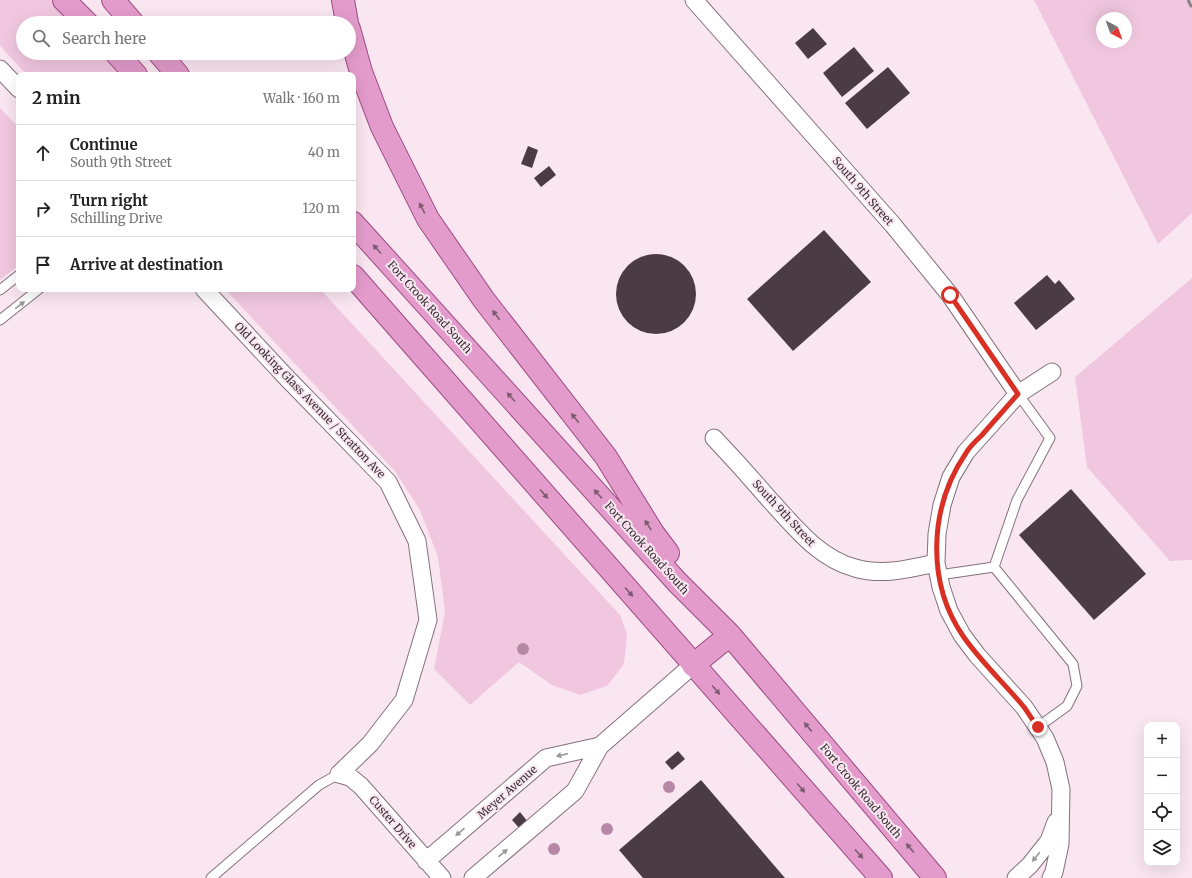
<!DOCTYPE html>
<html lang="en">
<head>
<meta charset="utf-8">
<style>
	body { margin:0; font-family:Merriweather,serif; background:#f6f6f6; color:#222 }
	.controls { position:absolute; right:12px; bottom:12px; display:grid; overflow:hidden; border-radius:8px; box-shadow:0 4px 16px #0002 }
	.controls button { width:36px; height:36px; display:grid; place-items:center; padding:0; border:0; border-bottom:1px solid #e0e0e0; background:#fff; color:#222; font:20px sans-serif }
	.compass { position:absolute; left:1096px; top:12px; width:36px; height:36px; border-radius:50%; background:#fff; box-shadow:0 4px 16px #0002; rotate:139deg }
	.stop { position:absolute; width:12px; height:12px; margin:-9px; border:3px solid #d93025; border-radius:50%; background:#fff }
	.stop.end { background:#d93025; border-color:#fff; box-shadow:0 1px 4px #0008 }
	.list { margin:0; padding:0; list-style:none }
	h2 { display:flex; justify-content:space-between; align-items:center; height:52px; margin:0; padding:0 16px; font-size:17px }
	h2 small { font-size:13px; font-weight:400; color:#767676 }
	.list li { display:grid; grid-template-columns:26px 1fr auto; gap:12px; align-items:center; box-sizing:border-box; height:56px; padding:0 16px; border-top:1px solid #e0e0e0 }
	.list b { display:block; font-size:15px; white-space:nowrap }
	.list p { margin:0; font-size:13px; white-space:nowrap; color:#767676 }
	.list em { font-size:13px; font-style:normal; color:#767676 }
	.icon { flex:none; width:22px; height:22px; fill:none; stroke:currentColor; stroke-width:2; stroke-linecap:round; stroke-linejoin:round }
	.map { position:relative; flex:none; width:1192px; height:878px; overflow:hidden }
	.search { position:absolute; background:#fff; box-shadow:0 4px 16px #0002; left:16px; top:16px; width:340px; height:44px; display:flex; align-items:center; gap:10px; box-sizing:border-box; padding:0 14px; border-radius:22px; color:#767676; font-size:15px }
	.panel { position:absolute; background:#fff; box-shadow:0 4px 16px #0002; left:16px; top:72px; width:340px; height:220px; border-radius:8px }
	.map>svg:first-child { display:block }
	.green { fill:#f1c7e0; fill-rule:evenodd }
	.building { fill:#4b3b45 }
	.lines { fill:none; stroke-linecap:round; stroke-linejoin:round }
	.service-casing { stroke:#83717b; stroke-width:11 }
	.minor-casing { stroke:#83717b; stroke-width:19 }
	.primary-casing { stroke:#9b4a80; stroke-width:24 }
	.service { stroke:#fff; stroke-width:9 }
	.minor { stroke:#fff; stroke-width:17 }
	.primary { stroke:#e39bcb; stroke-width:22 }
	.rail { stroke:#8b7f86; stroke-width:3; stroke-dasharray:8 4; stroke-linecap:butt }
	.tree { fill:#b688a5 }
	.oneway { fill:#7c5b70 }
	.oneway2 { fill:#9b989a }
	.route { stroke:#d93025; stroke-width:5 }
	.labels { text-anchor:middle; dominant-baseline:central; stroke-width:4; stroke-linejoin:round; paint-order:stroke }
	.street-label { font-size:11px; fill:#373034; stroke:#fae6f1 }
</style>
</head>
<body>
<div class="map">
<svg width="1192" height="878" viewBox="0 0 1192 878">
	<rect width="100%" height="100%" fill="#fae6f1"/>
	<path class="green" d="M0 0H53L74 23H23V53H101L121 75H27L0 46Z
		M1034 0H1192V213L1158 244ZM1102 18H1126V42H1102Z
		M0 108 19 128V265L0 280Z
		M1192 278V560L1170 561 1087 467 1075 377Z
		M225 289H320L620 615 627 634 624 664 607 686 580 695 552 685 519 662 470 705 434 669 445 612 438 557 419 508 394 470Z"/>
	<path class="building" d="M813 28 827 44 808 59 795 43Z
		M854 47 874 71 842 97 823 73Z
		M888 67 910 93 867 129 845 103Z
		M528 146 538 150 532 168 521 164Z
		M549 166 556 175 541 187 534 178Z
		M824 230 871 282 793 351 747 299Z
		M616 294a40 40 0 1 1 80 0a40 40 0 1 1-80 0Z
		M1047 275 1055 284 1059 280 1075 299 1036 330 1014 303Z
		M1071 489 1146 574 1094 620 1019 535Z
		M678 751 685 759 672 770 665 762Z
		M701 780 785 878H643L619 850Z
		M520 812 528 822 520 829 512 820Z"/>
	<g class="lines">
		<g class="service-casing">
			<path id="service" d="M0 290 19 275
				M0 320 39 289
				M994 567 1017 500 1050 438 1018 394
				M939 575 994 567 1073 664 1077 686 1067 706 1038 727
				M211 878 319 785 339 774"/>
		</g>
		<g class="minor-casing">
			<path id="minor" d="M694 0 893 225 950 295 1018 394
				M0 69 19 89
				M204 289 286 377 388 482 417 541 428 620 404 700 370 744 339 774
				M714 438C733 458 751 478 769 499 794 526 818 558 855 568 883 576 909 569 936 563
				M339 774 350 777 361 786 442 878
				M426 861 546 758 600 746
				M473 878 575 791 600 746 693 665
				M1016 878 1030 865 1049 841 1056 822
				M1051 878 1054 872 1060 844 1061 789 1055 762 1045 738 1024 707 977 655 962 635 949 611 941 587 936 563 937 534 942 505 951 477 966 452 1018 394 1052 372"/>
		</g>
		<g class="primary-casing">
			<path id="primary" d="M64 0 87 23
				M113 0 133 23
				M343 0 347 23
				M349 29 361 72 382 127 428 219 484 300 606 457 653 533 668 553
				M116 53 136 75
				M159 53 178 75
				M353 223 677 582 730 635 935 878
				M353 276 881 878
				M693 665 730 635"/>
		</g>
		<use href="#service" class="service"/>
		<use href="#minor" class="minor"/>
		<use href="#primary" class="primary"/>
		<path class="rail" d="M1188 0 1192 8"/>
	</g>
	<g class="tree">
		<circle cx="523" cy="649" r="6"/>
		<circle cx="669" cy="787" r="6"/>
		<circle cx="607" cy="829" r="6"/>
		<circle cx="554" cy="849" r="6"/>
	</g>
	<defs><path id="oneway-solid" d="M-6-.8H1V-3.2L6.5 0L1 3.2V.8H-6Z"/></defs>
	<g class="oneway">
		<use href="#oneway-solid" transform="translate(422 208) rotate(-118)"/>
		<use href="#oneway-solid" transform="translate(377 249) rotate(-132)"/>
		<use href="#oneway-solid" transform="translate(496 315) rotate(-127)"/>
		<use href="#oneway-solid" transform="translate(511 397) rotate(-132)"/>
		<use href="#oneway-solid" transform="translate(575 418) rotate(-128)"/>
		<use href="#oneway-solid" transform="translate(544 494) rotate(49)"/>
		<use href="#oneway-solid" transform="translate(598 494) rotate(-132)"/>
		<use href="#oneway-solid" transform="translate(648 525) rotate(-122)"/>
		<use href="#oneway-solid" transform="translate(629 592) rotate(49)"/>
		<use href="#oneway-solid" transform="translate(716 690) rotate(49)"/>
		<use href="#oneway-solid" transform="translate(808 727) rotate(-130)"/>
		<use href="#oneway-solid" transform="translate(801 788) rotate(49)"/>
		<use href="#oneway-solid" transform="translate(910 848) rotate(-130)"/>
		<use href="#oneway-solid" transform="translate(859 854) rotate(48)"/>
	</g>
	<g class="oneway2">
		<use href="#oneway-solid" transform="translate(20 305) rotate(-37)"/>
		<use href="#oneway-solid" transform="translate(562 755) rotate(167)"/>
		<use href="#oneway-solid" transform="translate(460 832) rotate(139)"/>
		<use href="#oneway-solid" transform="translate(503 853) rotate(-40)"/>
		<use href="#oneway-solid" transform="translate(1036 857) rotate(129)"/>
	</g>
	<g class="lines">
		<path class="route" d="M950 295 1018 394C1006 408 994 421 982 435 976 441 970 446 966 453 929 507 926 582 963 636 981 662 1004 683 1024 707 1029 714 1033 721 1038 727"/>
	</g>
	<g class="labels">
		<g class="street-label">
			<text transform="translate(863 191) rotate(49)">South 9th Street</text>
			<text transform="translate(430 307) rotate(48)">Fort Crook Road South</text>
			<text transform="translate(310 400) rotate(46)">Old Looking Glass Avenue / Stratton Ave</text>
			<text transform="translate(784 513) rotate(47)">South 9th Street</text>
			<text transform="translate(647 548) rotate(48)">Fort Crook Road South</text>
			<text transform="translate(861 791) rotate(50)">Fort Crook Road South</text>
			<text transform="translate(507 792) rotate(-41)">Meyer Avenue</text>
			<text transform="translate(393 822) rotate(49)">Custer Drive</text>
		</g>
	</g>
</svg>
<div class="controls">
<button>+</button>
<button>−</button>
<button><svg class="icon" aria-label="locate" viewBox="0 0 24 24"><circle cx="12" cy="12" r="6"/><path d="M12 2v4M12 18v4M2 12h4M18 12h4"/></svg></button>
<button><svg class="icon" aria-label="layers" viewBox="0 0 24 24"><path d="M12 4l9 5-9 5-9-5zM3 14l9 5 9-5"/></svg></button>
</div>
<svg class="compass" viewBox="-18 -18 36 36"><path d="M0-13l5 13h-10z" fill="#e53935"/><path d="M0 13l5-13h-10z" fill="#767676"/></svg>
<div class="stop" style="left:950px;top:295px"></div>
<div class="stop end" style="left:1038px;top:727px"></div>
<div class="search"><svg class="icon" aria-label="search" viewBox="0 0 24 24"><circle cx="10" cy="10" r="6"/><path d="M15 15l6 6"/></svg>Search here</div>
<section class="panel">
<h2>2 min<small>Walk · 160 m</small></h2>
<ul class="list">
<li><svg class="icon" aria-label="ahead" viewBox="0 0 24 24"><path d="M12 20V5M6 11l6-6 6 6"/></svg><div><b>Continue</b><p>South 9th Street</p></div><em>40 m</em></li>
<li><svg class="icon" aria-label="right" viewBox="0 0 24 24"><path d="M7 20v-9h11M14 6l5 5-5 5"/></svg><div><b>Turn right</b><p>Schilling Drive</p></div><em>120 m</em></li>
<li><svg class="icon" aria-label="arrive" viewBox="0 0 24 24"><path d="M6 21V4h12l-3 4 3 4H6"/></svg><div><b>Arrive at destination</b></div></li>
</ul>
</section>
</div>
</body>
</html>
